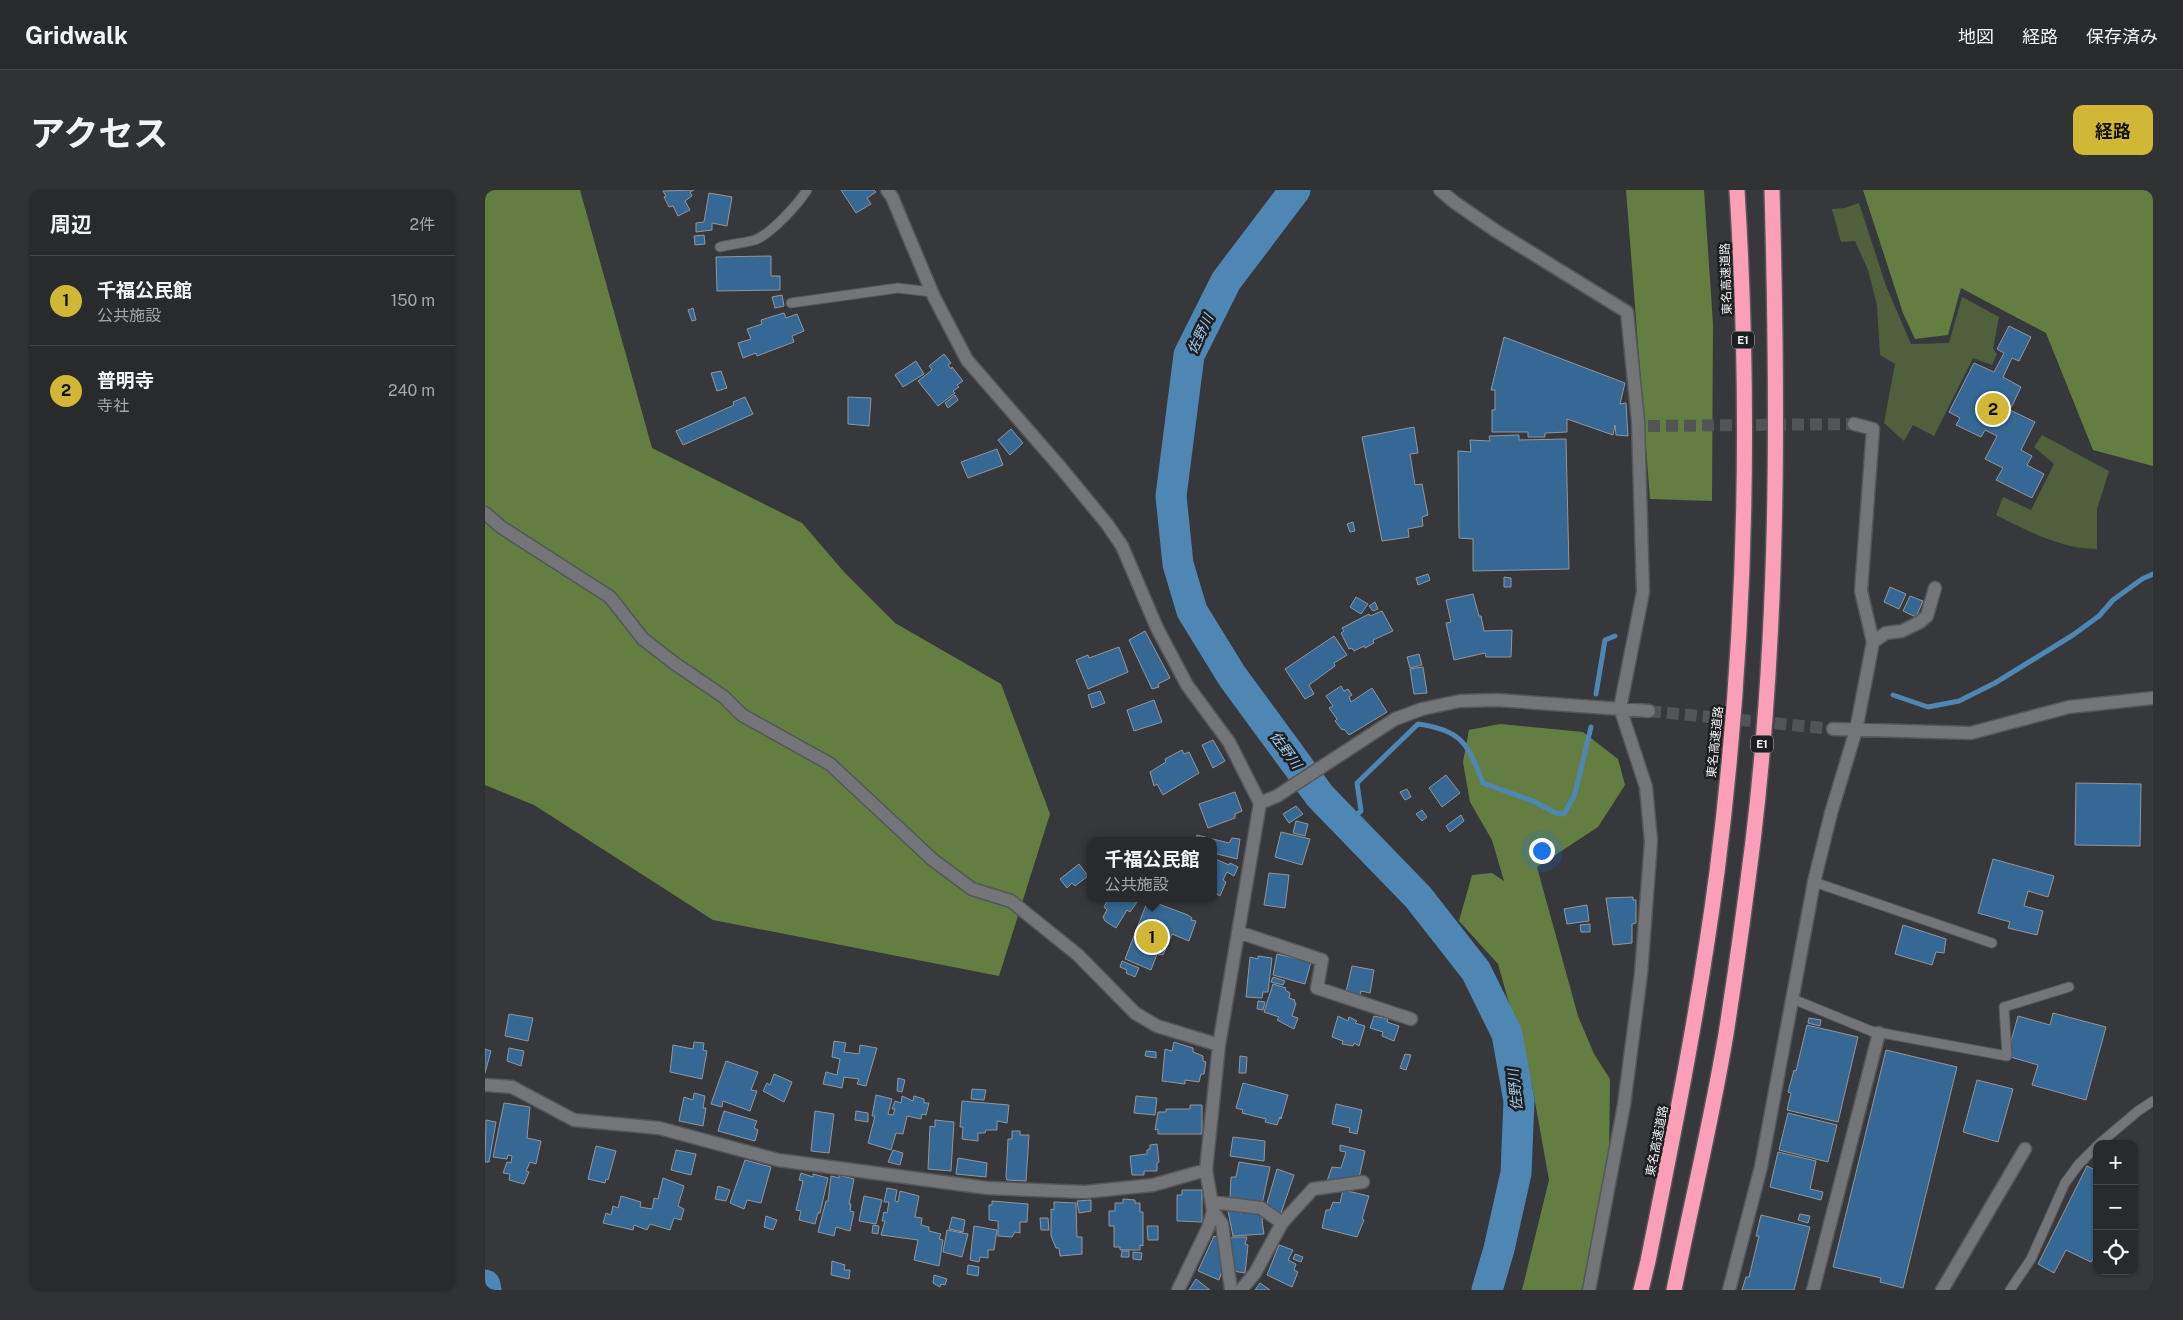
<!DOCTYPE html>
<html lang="ja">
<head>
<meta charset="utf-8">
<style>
	body { margin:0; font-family:"Public Sans","Noto Sans JP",sans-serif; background:#303234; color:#f1f3f6 }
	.controls { position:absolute; right:15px; bottom:15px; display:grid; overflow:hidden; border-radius:10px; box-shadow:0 1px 4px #0004 }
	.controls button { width:45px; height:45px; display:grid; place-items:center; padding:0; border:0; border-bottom:1px solid #444648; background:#282a2c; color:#f1f3f6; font:25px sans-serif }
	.you { position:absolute; left:1056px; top:660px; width:18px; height:18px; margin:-12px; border:4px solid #fff; border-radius:50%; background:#1a73e8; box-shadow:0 0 0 8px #1a73e833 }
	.badge { display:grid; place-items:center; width:32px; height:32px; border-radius:50%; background:#d0b736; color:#111; font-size:16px; font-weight:700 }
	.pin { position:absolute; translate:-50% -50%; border:2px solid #fff; box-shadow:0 1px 5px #0006 }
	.popup { position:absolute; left:602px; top:647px; width:130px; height:65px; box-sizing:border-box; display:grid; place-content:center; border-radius:10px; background:#282a2c; filter:drop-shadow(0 1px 4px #0005); font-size:16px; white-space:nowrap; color:#a5a7a9 }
	.popup b { font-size:19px; color:#f1f3f6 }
	.popup::after { content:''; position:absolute; left:50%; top:100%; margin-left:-10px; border:10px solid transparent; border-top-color:#282a2c }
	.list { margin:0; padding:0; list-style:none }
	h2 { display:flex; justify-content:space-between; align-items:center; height:65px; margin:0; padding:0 20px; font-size:21px }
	h2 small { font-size:16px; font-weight:400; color:#a5a7a9 }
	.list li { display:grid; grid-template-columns:32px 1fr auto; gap:15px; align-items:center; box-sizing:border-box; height:90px; padding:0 20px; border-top:1px solid #444648 }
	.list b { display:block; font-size:19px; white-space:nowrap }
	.list p { margin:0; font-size:16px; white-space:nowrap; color:#a5a7a9 }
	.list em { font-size:16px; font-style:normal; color:#a5a7a9 }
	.icon { flex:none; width:28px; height:28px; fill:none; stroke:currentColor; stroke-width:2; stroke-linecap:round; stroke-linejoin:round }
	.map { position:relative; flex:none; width:1668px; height:1100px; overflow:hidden; border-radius:10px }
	header { display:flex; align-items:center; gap:30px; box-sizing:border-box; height:70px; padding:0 25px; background:#282a2c; border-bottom:1px solid #444648 }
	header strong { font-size:24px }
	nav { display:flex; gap:28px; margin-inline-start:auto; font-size:18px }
	.intro { display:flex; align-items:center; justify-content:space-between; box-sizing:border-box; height:120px; padding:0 30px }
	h1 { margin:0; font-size:35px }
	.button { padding:12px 22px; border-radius:10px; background:#d0b736; color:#111; font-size:18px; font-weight:700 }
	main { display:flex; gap:30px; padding:0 30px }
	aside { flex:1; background:#282a2c; border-radius:10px; box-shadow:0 1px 4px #0004 }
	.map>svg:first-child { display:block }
	.green { fill:#50603d }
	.forest { fill:#647e42 }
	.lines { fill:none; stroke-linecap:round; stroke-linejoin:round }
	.stream { stroke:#4f87b4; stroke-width:5 }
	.river { stroke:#4f87b4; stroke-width:31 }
	.building { fill:#366896; stroke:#939699 }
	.street-tunnel { stroke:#525457; stroke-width:12; stroke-dasharray:12 6; stroke-linecap:butt }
	.lane-casing { stroke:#545658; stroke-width:11 }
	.street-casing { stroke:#545658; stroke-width:15 }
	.highway-casing { stroke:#545658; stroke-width:18 }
	.lane { stroke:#737578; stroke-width:9 }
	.street { stroke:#737578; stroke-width:12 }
	.highway { stroke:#fa9fb7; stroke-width:15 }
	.labels { text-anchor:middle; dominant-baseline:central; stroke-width:5; stroke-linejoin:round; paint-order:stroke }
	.shield { fill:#1e1f20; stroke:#b1b2b4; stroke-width:1 }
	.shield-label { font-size:11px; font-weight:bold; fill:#f0f1f3 }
	.street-label { font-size:12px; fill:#f0f1f3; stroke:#1e1f20 }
	.water-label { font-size:14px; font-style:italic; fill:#9ecbf2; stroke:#1e1f20 }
</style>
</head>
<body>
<header>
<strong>Gridwalk</strong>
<nav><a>地図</a><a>経路</a><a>保存済み</a></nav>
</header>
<div class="intro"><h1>アクセス</h1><a class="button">経路</a></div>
<main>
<aside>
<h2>周辺<small>2件</small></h2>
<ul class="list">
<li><span class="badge">1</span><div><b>千福公民館</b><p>公共施設</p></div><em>150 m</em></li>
<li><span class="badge">2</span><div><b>普明寺</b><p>寺社</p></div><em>240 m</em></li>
</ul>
</aside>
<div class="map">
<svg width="1668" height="1100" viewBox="0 0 1668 1100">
	<rect width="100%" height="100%" fill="#36383b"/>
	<path class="green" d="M1374 13 1401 96 1426 154 1464 153 1477 107 1514 127 1508 159 1512 164 1507 175 1488 168 1449 246 1428 235 1419 251 1399 233 1410 174 1395 165 1392 115 1383 80 1370 51 1356 52 1347 19 1360 18Z
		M1557 245 1624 281 1612 319V359C1576 359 1543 341 1511 325L1518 307 1546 320 1569 274 1549 257Z"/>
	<path class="forest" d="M0 0H95L167 258 317 333 360 383 410 433 516 494 565 624 514 786 228 730 49 615 0 595Z
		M1141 0H1219L1228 134 1227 311 1165 309Z
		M1378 0H1668V276L1608 260 1561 143 1476 98 1463 145 1430 149 1418 123Z
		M1015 534 1098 542 1133 569 1140 595 1113 637 1052 677 1093 826 1109 864 1125 889 1124 973 1097 1100H1037L1064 990 1047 895 1013 774 974 731 987 685 1007 683 1019 691 1007 650 985 612 978 572 984 540Z"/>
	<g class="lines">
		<path class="stream" d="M1111 504 1120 450 1130 446
			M1408 505 1443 517 1474 511 1510 493 1588 445 1614 426 1628 410 1657 389 1668 384
			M861 633 876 621 872 593 933 534C978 540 983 555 998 593L1048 611 1071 623 1079 624 1090 604 1106 537"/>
		<path class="river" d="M810 0 741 91 704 165 686 306 693 374 707 421 747 486 835 606 933 707 991 781 1022 844 1034 911 1031 983 1014 1059 1002 1100
			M0 1095 1 1100"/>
	</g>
	<path class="building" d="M209 0 205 2 207 6 200 11 205 20 193 26 188 16 184 17 179 7 181 6 178 1Z
		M356 0H389L391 2 382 8 386 14 371 23Z
		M224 3 247 7 242 36 227 33V40L211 42V33L219 32Z
		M219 45 220 54 210 55 209 46Z
		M286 66V86H295V100L232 101 231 67Z
		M297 105 299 116 290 118 287 107Z
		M208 118 211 130 207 131 203 120Z
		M299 123 301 128 312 124 319 141 307 146 309 152 272 166 271 163 258 168 253 153 266 149 262 139 277 134 276 130Z
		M1524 136 1546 147 1534 171 1527 168 1518 187 1536 197 1525 220 1550 232 1536 260 1547 266 1542 275 1559 284 1547 308 1511 290 1518 278 1500 269 1512 246 1500 240 1496 247 1471 235 1475 228 1464 222 1489 173 1509 182 1519 163 1512 159Z
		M1019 147 1140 193 1135 214 1141 213 1143 246 1131 245 1130 235 1128 245 1082 229V242L1060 243V247H1043V242H1007V220H1010V200H1006Z
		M459 164 466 173 463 175 466 179 467 177 478 191 472 195 474 197 468 201 470 203 453 216 433 191 447 180 444 176Z
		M431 171 439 184 418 197 410 185Z
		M236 181 242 198 232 201 226 183Z
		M470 205 473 210 463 218 460 213Z
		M260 207 268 224 198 255 191 241 249 215 248 212Z
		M363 207 386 208 384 236 363 234Z
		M929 237 933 263 925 264 930 295 937 294 943 325 937 327 938 336 923 339 924 347 897 351 877 247Z
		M526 239 538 253 525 265 513 250Z
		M1034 245V250L1081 249 1084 379 988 381V349L974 348 973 261 986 262 985 250 1005 251 1004 246Z
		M512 259 518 275 483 288 476 272Z
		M868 332 870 341 865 342 862 334Z
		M943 384 945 390 933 395 931 388Z
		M1019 387 1026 388V397H1019Z
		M1405 397 1421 404 1414 419 1399 412Z
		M988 404 994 426H996L999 441 1027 440 1026 467H1001L1000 463 969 470 961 433 966 432 961 410Z
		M1425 406 1438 411 1431 427 1418 421Z
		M871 407 883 414 876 424 865 417Z
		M890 412 893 419 888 421 884 416Z
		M897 421 908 441 888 450 889 453 880 458 879 456 869 461 867 458 864 459 856 443 859 441 857 438 884 424 885 426Z
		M660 441 685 488 673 494 674 497 667 499 644 450Z
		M849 446 862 465 849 473 850 476 824 495 829 504 820 509 800 479Z
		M634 457 643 482 603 499 591 470 603 465 604 468Z
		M934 464 937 475 925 478 922 467Z
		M938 477 942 503 929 504 925 479Z
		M856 496 859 501 863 499 867 505 864 507 866 512 887 498 902 522 864 545 859 539 857 540 850 531 852 529 844 518 848 516 841 506Z
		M615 501 620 513 607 518 603 505Z
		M669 510 677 532 649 541 642 520Z
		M728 550 740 571 728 578 717 555Z
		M697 560 699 564 704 562 714 583 678 605 672 594 669 596 665 582 681 572 680 569Z
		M961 585 975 603 957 617 944 598Z
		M1591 593 1656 594 1655 656 1590 655Z
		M922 599 926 607 920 610 915 602Z
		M750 602 757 621 750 624V628L723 638 714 614Z
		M811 616 818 624 804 633 798 624Z
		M937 620 942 627 937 631 931 624Z
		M976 625 979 631 965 642 961 636Z
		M811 631 823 634 820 646 808 643Z
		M796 642 825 649 817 675 790 667Z
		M712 645 744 653 747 648 755 649 752 669 728 663V651H711Z
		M728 668 744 675 745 673 753 677 749 686 742 682 738 690 741 692 735 706 730 703 728 709 726 708H728Z
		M1508 669 1569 686 1563 707 1543 701 1539 716 1558 721 1552 745 1523 738 1525 732 1493 723Z
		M594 674 603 686 590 696 587 693 582 698 575 689Z
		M784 683 804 685 800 718 779 715Z
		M1148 707V710H1151V733L1147 734V753L1128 755 1121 708Z
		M624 708 654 709 645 722 642 720 631 738 620 731 618 727 622 720 619 717Z
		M663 710 703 725 707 728 706 730 711 731 704 751 687 744 678 765 672 764 666 780 640 769Z
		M1102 715 1104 731 1082 734 1079 719Z
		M1105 734V742H1096L1095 735Z
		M1418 735 1461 749 1459 763 1451 762 1447 775 1410 764Z
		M792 764 826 772 820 794 788 785Z
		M773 766 787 768 783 802H778L777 808 761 807 765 767 773 769Z
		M637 771 654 778 650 787 641 783 642 780 635 777Z
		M867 776 889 780 885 803 876 801 875 805 861 802Z
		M788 787 800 791 798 795 786 792Z
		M788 794 801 798 800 800 805 803 804 808 810 810 809 812 811 813 807 826 813 828 809 839 792 830 794 827 779 822Z
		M773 811 780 812 778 820 772 819Z
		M1568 823 1621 837 1601 910 1547 895 1553 875 1522 866 1533 826 1565 835Z
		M24 824 48 828 43 851 20 846Z
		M853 826 863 831 864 827 872 831 870 833 880 836 874 856 869 853 868 856 857 854 858 851 847 847Z
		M889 826 903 829 902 832 914 836 909 851 897 846 898 842 885 838Z
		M1324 828 1336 830 1335 836 1323 833Z
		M1322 835 1373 847 1353 932 1302 920 1306 903 1303 902 1309 880 1311 881Z
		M349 851 361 853 359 862 374 864 375 855 392 858 381 896 372 894 374 889 359 887 357 898 338 894 341 882 352 885 355 869 347 867Z
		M209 852 219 853 218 860 222 861 217 889 185 882 188 855 208 859Z
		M689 852 708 858V862L718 866V871L721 872 719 884H716L714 892 700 890V894L677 891 680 859 687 861Z
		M24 858 39 861 36 876 22 871Z
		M0 859 6 861 0 883Z
		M1401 860 1472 877 1418 1098 1395 1092 1396 1088 1348 1077Z
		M661 861 671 862V868L660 866Z
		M920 864 926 865 921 880 915 878Z
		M755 866 762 867 761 883H754Z
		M241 871 273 882 266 900 272 901 265 921 238 911 237 917 226 914Z
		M289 884 307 892 299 912 278 901 282 893 285 895Z
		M413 888 420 890 417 902 412 901Z
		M1492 890 1528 899 1513 952 1478 942Z
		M758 893 803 905 796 929 795 927 792 935 780 932 781 929 757 923 758 920 751 918Z
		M487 899 501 900 499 910 486 909Z
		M209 903 220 906 218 918H221L218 936 194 931 199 907 208 910Z
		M391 905 407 909 403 924 408 925 410 919H407L410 911 416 913 417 906 428 911 429 906 439 909V913H444L441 925 437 924 436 929 422 926 418 944 411 943 406 960 383 953 390 926H387Z
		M651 906 672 908 670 925 649 923Z
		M477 911 524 915 522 933 512 931V940H501L500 943H493V951L477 949 478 937H475Z
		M19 913 45 917 42 948 56 951 51 974 45 972 41 981 44 982 39 994 24 990 25 984 18 983 22 972 26 973 27 966 23 965 22 969 8 967Z
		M851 914 877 920 872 944 864 942 865 938 847 934Z
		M705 915H717V944H673V939L670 940 673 922H681V919H705Z
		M239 921 272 931 269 938 273 940 270 951 233 941Z
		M330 921 349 924 344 963 326 961Z
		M371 921 383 923V932L370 930Z
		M1303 923 1352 935 1343 972 1294 960Z
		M1 930 11 932 4 972H0Z
		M450 930 469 932 466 981 443 979 445 936 450 937Z
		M527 941H535V945H544L541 991 522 990 521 987 523 949H527Z
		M748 947 780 951 779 971 745 966Z
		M672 954 674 972 672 973V981H659V985H647L645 966 662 964V960L665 959V955Z
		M855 955 880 961 874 988 842 991 847 977 856 978 861 962 855 961Z
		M111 956 131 961 123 990 121 989 120 993 103 989Z
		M191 960 211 964 206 985 186 980Z
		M408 960 418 963 415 975 403 972Z
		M1293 962 1331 971 1325 999 1338 1002 1336 1010 1285 997Z
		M473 968 502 973 501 987 471 984Z
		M260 970 286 977 276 1013 262 1010 259 1019 245 1013Z
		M754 972 785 977 777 1014 745 1009 746 987H751Z
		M1602 976 1612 981V1062L1606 1072 1581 1060 1569 1083 1553 1074Z
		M792 979 809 985 795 1026 789 1024 790 1020 781 1017Z
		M316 983 328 987V984L343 988 335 1023H333L330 1034 314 1030 316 1021 311 1020 318 991 314 990Z
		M354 985 369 989 364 1014H366L365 1021 369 1022 365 1041 351 1037 349 1046 333 1042 341 1011H343L346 986 354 988Z
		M178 988 199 996 193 1016 199 1019 196 1030 189 1028 185 1040 165 1034 162 1040 149 1035 148 1040 118 1033 121 1023 126 1025 128 1016 133 1018 136 1006 156 1012 155 1017 167 1019 169 1008 173 1009Z
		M233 996 245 1000 241 1011 230 1009Z
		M402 998 412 1000 410 1011 413 1012 415 1001 434 1006 430 1027 437 1028 436 1035 444 1037V1041L456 1044 454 1049 458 1050 454 1076 429 1070 433 1050 396 1045 400 1031H397L399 1022 402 1023 404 1012H399Z
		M697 1000H717V1032L692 1031V1005H697Z
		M858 1000 884 1006 877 1029 879 1030 872 1047 837 1038 841 1020H845L848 1012 855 1013Z
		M379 1006 397 1010 391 1034 374 1031Z
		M638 1009 650 1010V1013H655V1022H658V1056L655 1055V1060H635V1057H629V1036H624V1021H630V1013H638Z
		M606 1010V1021L594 1023 592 1011Z
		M507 1011 543 1014 542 1032H535V1043L530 1042 527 1047 513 1046V1031L504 1030V1015H507Z
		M569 1012 591 1013 592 1047H597V1064L575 1066 574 1058H571L566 1046V1019L569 1020Z
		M755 1019V1023L770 1020 771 1025 773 1022 779 1027 777 1030 779 1044 748 1046 743 1021Z
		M1315 1024 1325 1026 1323 1033 1313 1030Z
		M1276 1025 1325 1037 1309 1100H1257L1261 1087H1264L1274 1046H1271Z
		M281 1026 292 1030 288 1040 279 1037Z
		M467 1027 480 1030 478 1042 464 1039Z
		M555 1028H563L564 1040H556Z
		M388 1035 394 1036 393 1044 387 1043Z
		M489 1036 512 1040 509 1060H503V1068L495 1067 494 1072 485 1070Z
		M662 1036H673V1050H663Z
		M462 1040 483 1044 477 1067 458 1062Z
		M729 1046 737 1049 741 1087 736 1084 734 1090 713 1081Z
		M747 1047H762L760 1054 763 1055 762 1065 760 1083 748 1081 745 1052Z
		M794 1055 808 1060 803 1070 811 1074 809 1080 813 1082 807 1097 782 1085Z
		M637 1061H644V1067H636Z
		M648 1062 657 1063 656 1070 648 1069Z
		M810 1064 818 1067 816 1072 808 1069Z
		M347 1071 360 1075 359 1080H365L364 1089 346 1085Z
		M483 1075 494 1077 493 1086 482 1084Z
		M449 1085 462 1089 460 1095 456 1094 455 1097 448 1093Z
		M711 1089 725 1100H704Z
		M775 1093 785 1100H770Z"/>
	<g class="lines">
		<path class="street-tunnel" d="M1163 236 1369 234
			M1164 521 1348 539"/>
		<g class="lane-casing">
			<path id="lane" d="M235 57C246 54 259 53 270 50 286 44 313 14 322 0
				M306 113 413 98 447 102
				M1329 692 1507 753
				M1308 809 1386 841 1522 866 1519 817 1584 797
				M1614 954 1653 921 1668 911
				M1525 1100 1546 1069 1580 993 1594 974 1612 956"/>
		</g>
		<g class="street-casing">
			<path id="street" d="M402 0 407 7 449 107 482 170 576 278 622 334 637 356 672 438 702 495 744 552 775 613 734 855 721 980 728 1021 723 1038 693 1100
				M955 0 969 12 1011 41 1142 122 1153 231 1158 402 1135 518 1161 597 1166 651 1156 784 1139 915 1104 1100
				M0 323 16 337 125 407 158 449 189 473 239 507 257 525 345 574 448 670 487 699 526 711 593 765 650 823 672 836 734 855
				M1388 452 1401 443 1417 441 1435 432 1442 426 1450 398
				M1348 539 1486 543 1584 517 1668 508
				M775 613 792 606 910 529 937 519 975 511 1012 510 1164 521
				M753 742 837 770 832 798 926 829
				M0 895 27 897 89 930 174 938 293 970 502 998 600 1002 668 995 721 980
				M727 1012 776 1018 797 1033
				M728 1021 737 1034 746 1100
				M756 1100 770 1083 797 1033 828 999 878 992
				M1244 1100 1276 977 1329 692 1346 623 1371 540 1388 452 1376 401 1388 239 1369 234
				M1328 1100 1394 843
				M1457 1100 1540 959"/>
		</g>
		<g class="highway-casing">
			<path id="highway" d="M1156 1100 1163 1071C1189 942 1215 812 1232 682 1261 456 1266 227 1252 0
				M1189 1100C1206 1015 1227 929 1241 844 1251 780 1260 715 1268 651 1294 435 1293 217 1287 0"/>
		</g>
		<use href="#lane" class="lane"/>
		<use href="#street" class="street"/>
		<use href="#highway" class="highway"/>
	</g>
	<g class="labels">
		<g class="shield">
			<rect x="1247" y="141.5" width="22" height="17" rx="4"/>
			<rect x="1266" y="545.5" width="22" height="17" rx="4"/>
		</g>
		<g class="shield-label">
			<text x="1258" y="150">E1</text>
			<text x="1277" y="554">E1</text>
		</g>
		<g class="street-label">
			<text transform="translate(1241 89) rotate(-92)">東名高速道路</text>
			<text transform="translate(1230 552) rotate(-84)">東名高速道路</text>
			<text transform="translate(1172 951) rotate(-79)">東名高速道路</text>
		</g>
		<g class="water-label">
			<text transform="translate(715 144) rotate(-65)">佐野川</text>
			<text transform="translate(801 560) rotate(54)">佐野川</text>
			<text transform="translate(1030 900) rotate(-96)">佐野川</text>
		</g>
	</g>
</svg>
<div class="controls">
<button>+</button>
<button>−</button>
<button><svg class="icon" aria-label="locate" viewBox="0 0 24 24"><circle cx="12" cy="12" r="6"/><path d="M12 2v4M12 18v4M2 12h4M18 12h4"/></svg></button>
</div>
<div class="you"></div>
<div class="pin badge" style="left:667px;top:747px">1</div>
<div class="popup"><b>千福公民館</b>公共施設</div>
<div class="pin badge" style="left:1508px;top:219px">2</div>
</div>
</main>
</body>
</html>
